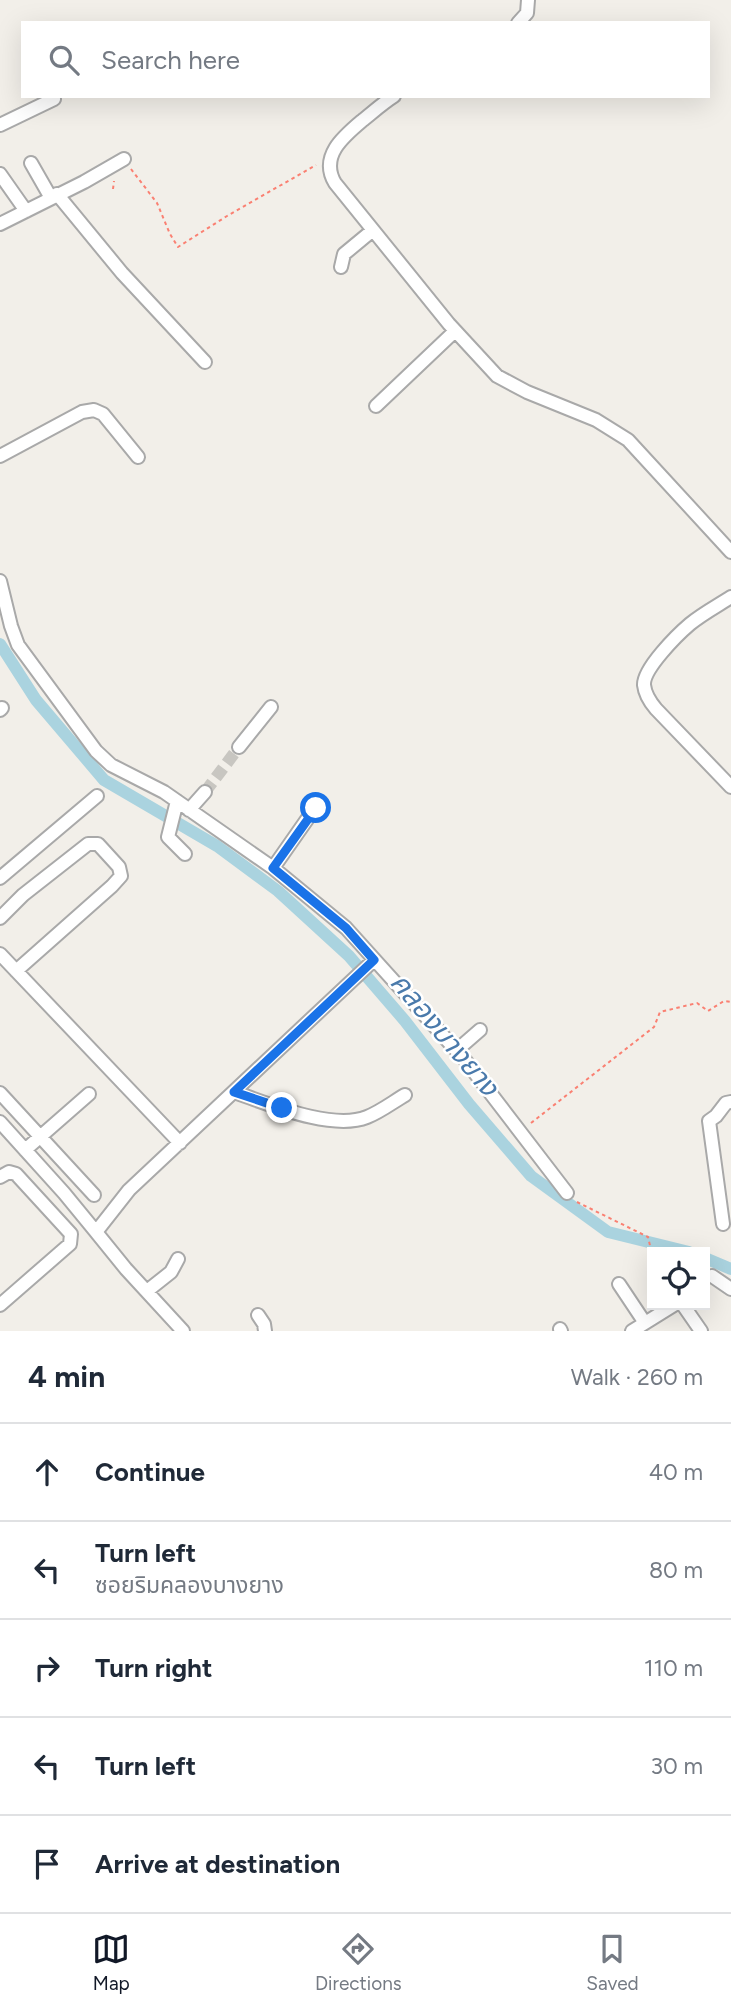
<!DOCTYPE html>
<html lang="en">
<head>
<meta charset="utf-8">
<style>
	body { margin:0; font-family:Figtree,"Noto Sans Thai",sans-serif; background:#f6f6f7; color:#1f2937 }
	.controls { position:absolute; right:21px; bottom:21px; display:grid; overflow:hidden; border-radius:0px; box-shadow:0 7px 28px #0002 }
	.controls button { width:63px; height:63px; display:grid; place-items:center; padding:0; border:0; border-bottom:2px solid #e0e1e3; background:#fff; color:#1f2937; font:35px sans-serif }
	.stop { position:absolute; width:21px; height:21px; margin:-16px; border:5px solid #1a73e8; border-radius:50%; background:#fff }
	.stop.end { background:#1a73e8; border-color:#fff; box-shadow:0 2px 7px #0008 }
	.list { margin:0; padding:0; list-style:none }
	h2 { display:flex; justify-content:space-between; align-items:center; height:91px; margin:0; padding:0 28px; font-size:30px }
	h2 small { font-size:23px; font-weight:400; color:#747a83 }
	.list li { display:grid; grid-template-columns:46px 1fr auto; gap:21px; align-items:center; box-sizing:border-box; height:98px; padding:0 28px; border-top:2px solid #e0e1e3 }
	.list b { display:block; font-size:26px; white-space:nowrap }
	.list p { margin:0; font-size:23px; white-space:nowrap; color:#747a83 }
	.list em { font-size:23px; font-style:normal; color:#747a83 }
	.icon { flex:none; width:38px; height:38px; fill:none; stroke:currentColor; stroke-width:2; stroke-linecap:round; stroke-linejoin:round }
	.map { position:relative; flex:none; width:731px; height:1331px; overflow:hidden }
	.search { position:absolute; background:#fff; box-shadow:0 7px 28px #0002; left:21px; right:21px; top:21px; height:77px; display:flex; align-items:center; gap:18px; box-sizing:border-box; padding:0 24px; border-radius:0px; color:#747a83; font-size:26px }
	.sheet { height:581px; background:#fff }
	nav { display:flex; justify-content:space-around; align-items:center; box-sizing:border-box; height:98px; border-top:2px solid #e0e1e3; background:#fff; font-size:19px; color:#747a83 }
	nav a { display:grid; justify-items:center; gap:4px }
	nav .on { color:#111827 }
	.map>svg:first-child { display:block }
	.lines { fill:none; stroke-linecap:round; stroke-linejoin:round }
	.canal { stroke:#aad3df; stroke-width:12 }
	.minor-tunnel { stroke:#c8c6c1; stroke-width:12; stroke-dasharray:12 6; stroke-linecap:butt }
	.minor-casing { stroke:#a9a9a9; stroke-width:16 }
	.path { stroke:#fa8072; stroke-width:2; stroke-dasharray:3.5 3.5; stroke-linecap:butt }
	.minor { stroke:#fff; stroke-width:12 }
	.route { stroke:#1a73e8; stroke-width:9 }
	.labels { text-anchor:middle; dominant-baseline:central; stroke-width:5; stroke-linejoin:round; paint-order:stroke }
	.water-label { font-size:28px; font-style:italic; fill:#4a7aab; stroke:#fff }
</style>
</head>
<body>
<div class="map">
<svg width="731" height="1331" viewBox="0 0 731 1331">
	<rect width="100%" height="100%" fill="#f2efe9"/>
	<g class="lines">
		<path class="canal" d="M0 644 36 700 104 780 217 846 278 891 349 956 405 1021 469 1104 531 1176 608 1232 689 1252
			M705 1258 731 1269"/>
		<path class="minor-tunnel" d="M205 792 239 747"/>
		<g class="minor-casing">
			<path id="minor" d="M518 23 527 13 528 0
				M394 96C383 103 373 112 363 120 344 136 319 156 335 183L449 324 497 376 527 392 596 420 628 440 731 552
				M0 125 54 99
				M31 163 51 198
				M0 174 26 211
				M57 194 122 273 205 362
				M0 224 84 182 124 159
				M341 267 344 254 373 230
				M376 406 455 331
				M0 456 82 412 94 410 103 414 138 457
				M0 581 11 626 18 645 96 751 111 765 164 792 273 868 346 928 465 1060 567 1193
				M731 597C717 606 702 614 690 624 677 635 643 669 644 685 645 694 650 702 656 709L731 787
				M0 710 2 708
				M239 747 271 707
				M177 801 168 837 185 854
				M189 810 205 792
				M273 868 315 808
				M0 878 97 796
				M0 918 23 895 88 844H98L119 867 121 876 112 886 16 971
				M0 954 180 1143
				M457 1050 480 1030
				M234 1092C269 1104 332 1131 367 1117 380 1112 393 1102 405 1095
				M0 1093 94 1195
				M0 1122 64 1193 96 1232
				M25 1150 89 1094
				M0 1177 9 1172 16 1174 71 1234 70 1244 0 1305
				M723 1224 709 1121 716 1116 726 1103 731 1102
				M712 1276 731 1289
				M619 1284 645 1323
				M147 1291 171 1272 178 1259
				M683 1305 701 1331
				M258 1315 264 1324 265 1331
				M560 1329 561 1331
				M183 1331 126 1269 96 1232 129 1190 374 960
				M632 1331 674 1305"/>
		</g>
		<path class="path" d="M131 169 157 203 170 234 178 247 227 216 316 165
			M113 189 114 181
			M531 1123 654 1027 660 1012 697 1003 708 1011 724 1001 731 1002
			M577 1202 648 1237 652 1254"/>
		<use href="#minor" class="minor"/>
	</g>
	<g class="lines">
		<path class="route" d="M282 1108 234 1092 374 960 346 928 273 868 316 808"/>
	</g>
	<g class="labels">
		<g class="water-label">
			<text transform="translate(445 1034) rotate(50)">คลองบางยาง</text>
		</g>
	</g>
</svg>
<div class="controls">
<button><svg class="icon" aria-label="locate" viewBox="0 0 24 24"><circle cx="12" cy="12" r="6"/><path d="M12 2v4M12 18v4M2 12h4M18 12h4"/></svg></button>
</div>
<div class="stop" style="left:316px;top:808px"></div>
<div class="stop end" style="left:282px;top:1108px"></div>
<div class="search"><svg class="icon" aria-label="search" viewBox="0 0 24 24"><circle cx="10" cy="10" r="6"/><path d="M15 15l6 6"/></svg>Search here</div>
</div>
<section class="sheet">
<h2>4 min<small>Walk · 260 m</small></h2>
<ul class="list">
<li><svg class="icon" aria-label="ahead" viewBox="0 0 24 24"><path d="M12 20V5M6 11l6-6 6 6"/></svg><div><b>Continue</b></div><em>40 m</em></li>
<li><svg class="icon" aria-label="left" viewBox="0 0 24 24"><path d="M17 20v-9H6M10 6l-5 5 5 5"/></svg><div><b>Turn left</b><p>ซอยริมคลองบางยาง</p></div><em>80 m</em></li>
<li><svg class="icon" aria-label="right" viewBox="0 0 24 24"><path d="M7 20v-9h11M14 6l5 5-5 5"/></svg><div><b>Turn right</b></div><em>110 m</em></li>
<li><svg class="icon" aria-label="left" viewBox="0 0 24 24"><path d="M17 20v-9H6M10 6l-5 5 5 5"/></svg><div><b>Turn left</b></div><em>30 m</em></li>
<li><svg class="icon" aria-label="arrive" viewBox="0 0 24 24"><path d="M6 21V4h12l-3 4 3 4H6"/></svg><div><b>Arrive at destination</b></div></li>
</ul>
</section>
<nav>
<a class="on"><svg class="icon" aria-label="map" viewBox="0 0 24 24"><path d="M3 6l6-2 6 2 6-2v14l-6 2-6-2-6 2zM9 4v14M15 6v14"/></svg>Map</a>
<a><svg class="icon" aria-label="directions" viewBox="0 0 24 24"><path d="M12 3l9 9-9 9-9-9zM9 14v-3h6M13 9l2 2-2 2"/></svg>Directions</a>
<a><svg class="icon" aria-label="saved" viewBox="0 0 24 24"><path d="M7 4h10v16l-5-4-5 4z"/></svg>Saved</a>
</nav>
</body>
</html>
